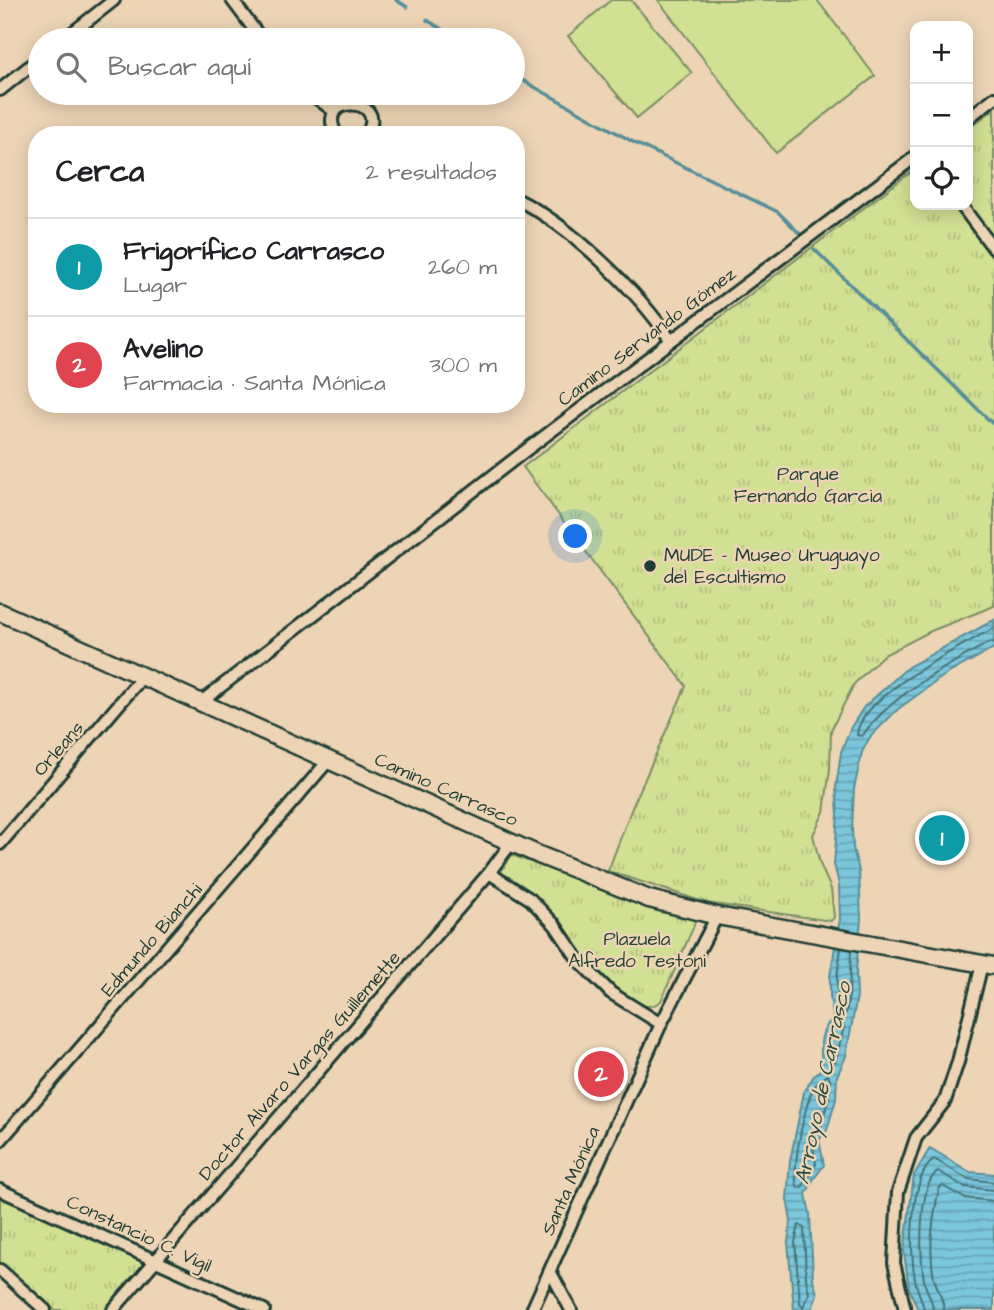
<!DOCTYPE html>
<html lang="es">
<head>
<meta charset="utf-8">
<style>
	body { margin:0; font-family:"Architects Daughter",sans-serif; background:#f6f6f6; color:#202124 }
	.controls { position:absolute; right:21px; top:21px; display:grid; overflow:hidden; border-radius:14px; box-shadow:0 4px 18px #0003 }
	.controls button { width:63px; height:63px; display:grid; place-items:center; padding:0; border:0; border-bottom:2px solid #e0e0e0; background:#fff; color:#202124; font:35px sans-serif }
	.you { position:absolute; left:576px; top:537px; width:24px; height:24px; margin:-18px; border:5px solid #fff; border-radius:50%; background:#1a73e8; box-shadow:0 0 0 10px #1a73e833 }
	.badge { display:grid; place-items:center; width:46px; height:46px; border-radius:50%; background:#1f3d34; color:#fff; font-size:23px; font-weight:700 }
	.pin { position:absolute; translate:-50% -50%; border:4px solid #fff; box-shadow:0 2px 7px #0006 }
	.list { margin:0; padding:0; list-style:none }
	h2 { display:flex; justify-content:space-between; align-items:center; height:91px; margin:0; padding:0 28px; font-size:30px }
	h2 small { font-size:23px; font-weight:400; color:#757577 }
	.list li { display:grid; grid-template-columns:46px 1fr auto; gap:21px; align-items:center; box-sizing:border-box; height:98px; padding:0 28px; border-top:2px solid #e0e0e0 }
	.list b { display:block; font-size:26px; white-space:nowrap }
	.list p { margin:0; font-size:23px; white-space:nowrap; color:#757577 }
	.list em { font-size:23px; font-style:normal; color:#757577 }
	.icon { flex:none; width:38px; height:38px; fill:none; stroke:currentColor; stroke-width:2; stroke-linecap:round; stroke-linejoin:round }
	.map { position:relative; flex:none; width:994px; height:1310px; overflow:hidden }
	.search { position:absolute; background:#fff; box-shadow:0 4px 18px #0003; left:28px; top:28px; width:497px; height:77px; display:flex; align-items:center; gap:18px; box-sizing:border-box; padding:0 24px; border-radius:38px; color:#757577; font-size:26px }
	.panel { position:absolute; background:#fff; box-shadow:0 4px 18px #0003; left:28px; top:126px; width:497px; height:287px; border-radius:28px }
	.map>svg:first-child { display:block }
	.grass { fill:url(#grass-tufts); stroke:#788e64; stroke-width:2 }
	.garden { fill:#d2e093; stroke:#788e64; stroke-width:2 }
	.water { fill:url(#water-rules); stroke:#578f99; stroke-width:2 }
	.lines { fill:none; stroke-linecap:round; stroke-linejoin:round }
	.shore { stroke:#447477; stroke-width:2 }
	.stream { stroke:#578f99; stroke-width:3.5 }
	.street-casing { stroke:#1f3d34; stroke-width:16 }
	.secondary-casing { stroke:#1f3d34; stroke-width:21 }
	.street { stroke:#edd4b5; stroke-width:10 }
	.secondary { stroke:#edd4b5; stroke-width:16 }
	.poi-dot { fill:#1f3d34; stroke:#edd4b5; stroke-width:2.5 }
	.labels { text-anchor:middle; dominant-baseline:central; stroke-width:5; stroke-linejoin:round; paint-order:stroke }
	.street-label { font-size:19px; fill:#1f3d34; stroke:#edd4b5 }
	.park-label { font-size:19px; fill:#284539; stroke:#edd4b5 }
	.poi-label { font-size:19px; fill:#1f3d34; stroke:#edd4b5; text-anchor:start }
	.water-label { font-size:21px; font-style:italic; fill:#284b45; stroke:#edd4b5 }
</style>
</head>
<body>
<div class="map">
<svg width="994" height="1310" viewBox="0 0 994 1310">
	<defs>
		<pattern id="grass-tufts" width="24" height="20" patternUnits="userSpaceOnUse" patternTransform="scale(1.75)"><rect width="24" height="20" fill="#d2e093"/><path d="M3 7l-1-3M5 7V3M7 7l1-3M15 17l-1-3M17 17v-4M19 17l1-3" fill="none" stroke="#b4c17f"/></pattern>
		<pattern id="water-rules" width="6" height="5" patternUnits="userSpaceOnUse" patternTransform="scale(1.75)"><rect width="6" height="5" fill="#7cc6dc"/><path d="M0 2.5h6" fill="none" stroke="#65a2b3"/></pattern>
	</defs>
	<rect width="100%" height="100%" fill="#edd4b5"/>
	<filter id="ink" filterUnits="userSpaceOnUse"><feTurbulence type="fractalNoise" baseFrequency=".0143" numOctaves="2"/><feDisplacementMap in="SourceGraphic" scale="14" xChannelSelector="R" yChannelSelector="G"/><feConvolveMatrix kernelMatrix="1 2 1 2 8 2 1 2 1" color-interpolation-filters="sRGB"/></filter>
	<g filter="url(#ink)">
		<path class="grass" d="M994 109V606L931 631 882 656 854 684 831 730 830 769 824 812 813 835 820 864 831 889 834 917 831 921 707 903 608 871 632 808 686 686 523 467 915 169V205H968V129Z
			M512 855 649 907 696 917 693 928 661 1001C628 1029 566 929 548 908 534 893 517 883 500 873Z
			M0 1194 137 1257 142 1263V1269L106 1310H55L0 1262Z"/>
		<path class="garden" d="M611 0H631L692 73 637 118 568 36Z
			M658 0H817L875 76 776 153Z"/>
		<path class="water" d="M994 620V648L945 675 898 709 870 737 862 752 854 789 852 829 853 848 859 871 861 919 856 971 857 996 846 1056 837 1076 836 1099 827 1130 819 1140 824 1165 813 1180 806 1194 810 1214 813 1279 817 1294 812 1310H794L788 1242 791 1221 787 1199 790 1161 804 1092 813 1077 822 1068C821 1047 817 1034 833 1018L830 996V976L840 919 839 884 834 865 838 814 836 787 841 752 851 727 864 707 908 667Z
			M930 1148 970 1172 994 1174V1310H918L909 1288 904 1252 914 1175Z"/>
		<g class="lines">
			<path class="shore" d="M994 628C962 646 859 696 857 735L862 736C890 696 946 666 988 643L994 642
				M841 948 837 977 839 1013 842 1016 846 1013 849 995 851 950
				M838 1023H842L844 1027 835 1062 832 1064C824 1051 827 1034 838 1023Z
				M828 1075 830 1079 829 1097 821 1126 812 1140 816 1164 802 1187 798 1188C790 1174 804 1113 810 1096 813 1087 820 1079 828 1075Z
				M799 1225 804 1228 806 1279 809 1294 803 1307 800 1303 795 1242Z
				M924 1310C923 1301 918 1293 916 1284 909 1255 909 1178 934 1159L968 1179 994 1182
				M933 1310C933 1300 927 1293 925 1284 919 1261 918 1184 938 1171L965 1187 994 1190
				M944 1310C943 1298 937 1289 934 1278 928 1248 933 1218 939 1188L943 1186 964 1198 994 1201"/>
			<path class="stream" d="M396 0 407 7
				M427 20 459 40
				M513 75 635 143 778 212 801 235
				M814 249 994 425"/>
			<g class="street-casing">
				<path id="street" d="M232 0 262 40
					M63 40 114 0
					M0 90 40 58
					M310 93 335 112
					M968 118 994 98
					M337 135C312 94 392 95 366 135
					M516 199C569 224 639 292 671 341
					M961 205 994 249
					M201 702 525 451 915 157
					M0 844 143 676
					M489 873 530 899 555 925 580 962 611 993 661 1024
					M0 1141 329 760
					M0 1190 264 1310
					M0 1270 45 1310
					M550 1271 571 1310
					M113 1310 489 873 512 842
					M532 1310 661 1024 717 916
					M905 1310 894 1263 898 1192 916 1138 945 1101 958 1062 982 964"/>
			</g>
			<g class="secondary-casing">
				<path id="secondary" d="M0 612 539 855 649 899 717 916 994 966"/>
			</g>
			<use href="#street" class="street"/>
			<use href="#secondary" class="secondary"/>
		</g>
	</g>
	<circle class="poi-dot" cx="650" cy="566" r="7"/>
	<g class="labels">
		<g class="street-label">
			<text transform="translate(647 337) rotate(-37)">Camino Servando Gómez</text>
			<text transform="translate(59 749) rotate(-49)">Orleans</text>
			<text transform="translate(446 790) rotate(24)">Camino Carrasco</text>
			<text transform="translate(152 940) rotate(-49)">Edmundo Bianchi</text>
			<text transform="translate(300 1066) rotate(-49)">Doctor Alvaro Vargas Guillemette</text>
			<text transform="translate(571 1181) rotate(-66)">Santa Mónica</text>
			<text transform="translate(139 1234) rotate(25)">Constancio C. Vigil</text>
		</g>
		<g class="park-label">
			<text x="808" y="474">Parque<tspan x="808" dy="22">Fernando Garcia</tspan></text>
			<text x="637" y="939">Plazuela<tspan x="637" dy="22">Alfredo Testoni</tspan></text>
		</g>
		<g class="poi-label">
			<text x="664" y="555">MUDE - Museo Uruguayo<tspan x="664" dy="22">del Escultismo</tspan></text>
		</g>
		<g class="water-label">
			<text transform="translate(823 1083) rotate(-78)">Arroyo de Carrasco</text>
		</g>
	</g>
</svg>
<div class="controls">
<button>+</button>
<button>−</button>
<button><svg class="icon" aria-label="locate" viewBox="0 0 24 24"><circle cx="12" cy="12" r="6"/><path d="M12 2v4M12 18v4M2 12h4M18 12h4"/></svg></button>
</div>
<div class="you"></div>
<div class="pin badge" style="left:942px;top:838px;background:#0f9aa8">1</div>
<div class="pin badge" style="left:601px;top:1074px;background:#e0444e">2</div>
<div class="search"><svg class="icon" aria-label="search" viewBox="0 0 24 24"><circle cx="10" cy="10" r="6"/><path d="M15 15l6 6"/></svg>Buscar aquí</div>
<section class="panel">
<h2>Cerca<small>2 resultados</small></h2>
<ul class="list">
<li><span class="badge" style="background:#0f9aa8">1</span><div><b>Frigorífico Carrasco</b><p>Lugar</p></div><em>260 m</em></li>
<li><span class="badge" style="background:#e0444e">2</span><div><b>Avelino</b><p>Farmacia · Santa Mónica</p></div><em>300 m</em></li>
</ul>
</section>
</div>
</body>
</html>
